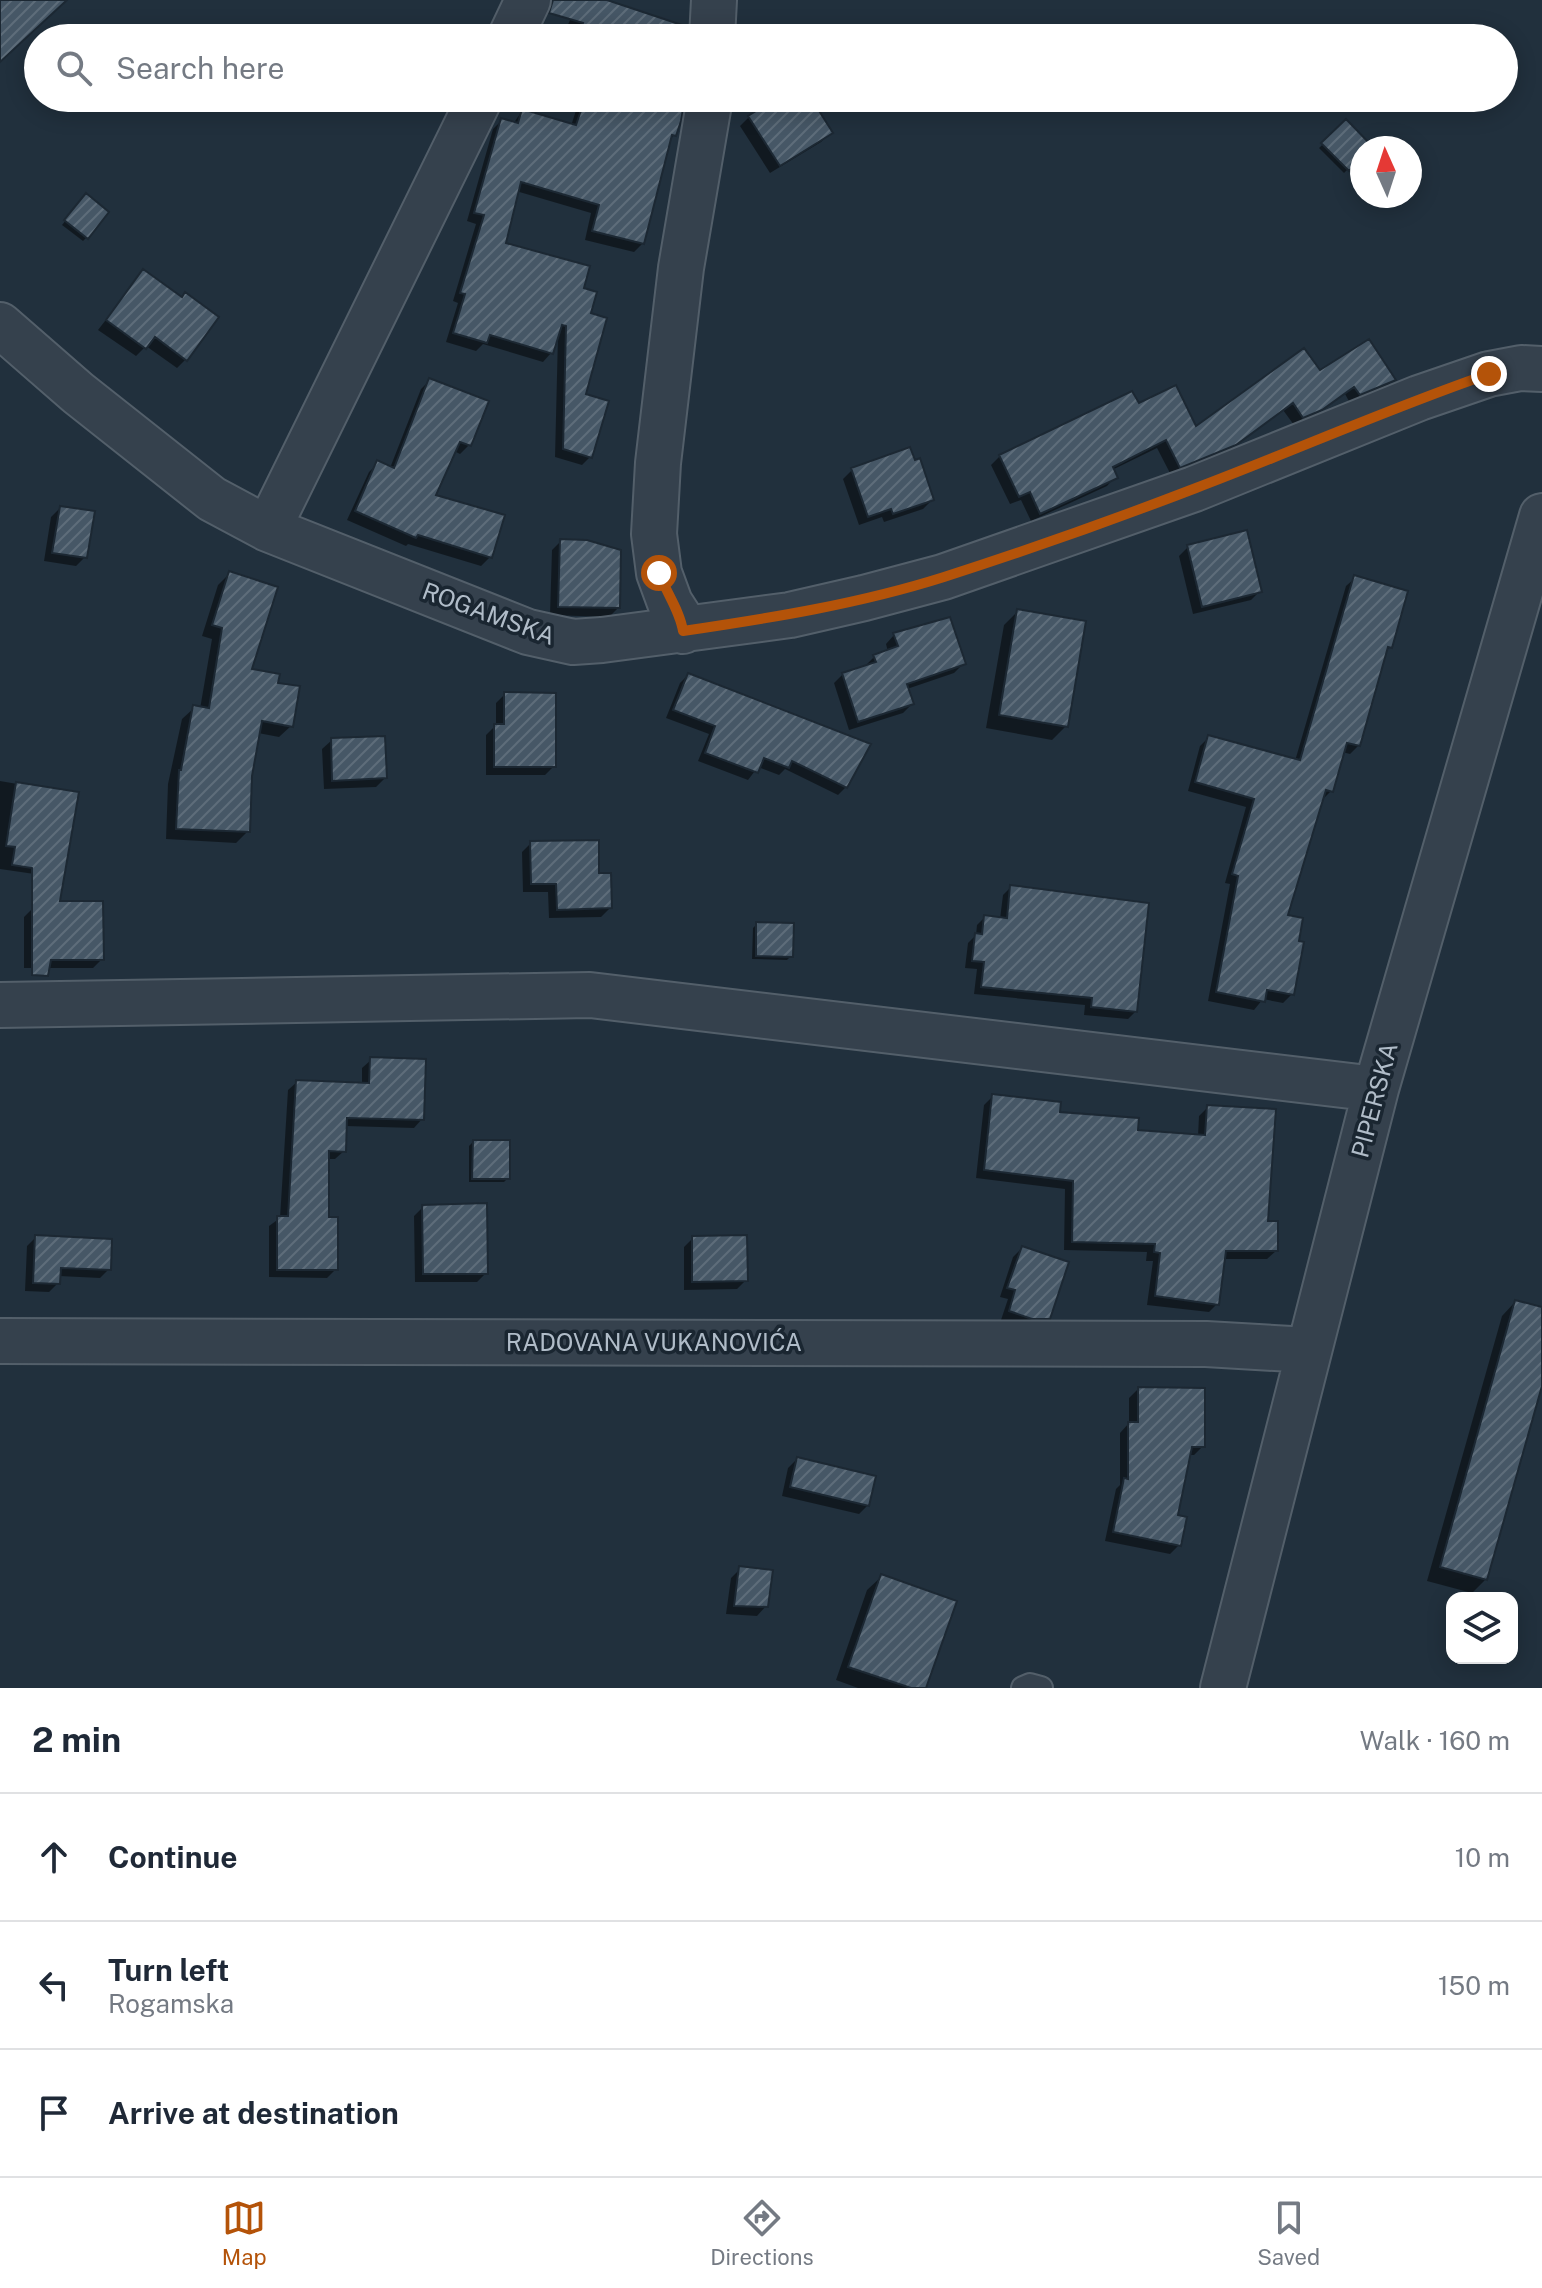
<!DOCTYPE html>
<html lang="en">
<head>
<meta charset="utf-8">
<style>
	body { margin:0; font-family:"Public Sans",sans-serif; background:#f2f2f3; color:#1f2937 }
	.controls { position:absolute; right:24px; bottom:24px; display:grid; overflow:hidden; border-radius:16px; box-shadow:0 4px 20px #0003 }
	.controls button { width:72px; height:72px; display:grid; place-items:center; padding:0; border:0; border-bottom:2px solid #e0e1e3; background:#fff; color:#1f2937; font:40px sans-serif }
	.compass { position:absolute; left:1350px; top:136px; width:72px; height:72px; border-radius:50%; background:#fff; box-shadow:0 4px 20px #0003; rotate:357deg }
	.stop { position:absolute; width:24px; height:24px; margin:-18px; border:6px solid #b45309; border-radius:50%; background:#fff }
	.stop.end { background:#b45309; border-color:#fff; box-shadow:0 2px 8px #0008 }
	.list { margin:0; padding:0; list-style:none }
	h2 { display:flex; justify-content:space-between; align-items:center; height:104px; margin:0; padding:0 32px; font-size:34px }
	h2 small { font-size:26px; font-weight:400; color:#747a83 }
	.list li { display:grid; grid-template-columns:52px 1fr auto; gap:24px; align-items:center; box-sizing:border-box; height:128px; padding:0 32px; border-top:2px solid #e0e1e3 }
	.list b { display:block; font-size:30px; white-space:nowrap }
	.list p { margin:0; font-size:26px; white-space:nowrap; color:#747a83 }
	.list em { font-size:26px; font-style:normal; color:#747a83 }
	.icon { flex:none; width:44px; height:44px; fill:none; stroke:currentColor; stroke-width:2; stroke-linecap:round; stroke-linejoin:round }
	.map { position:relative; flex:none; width:1542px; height:1688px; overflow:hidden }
	.search { position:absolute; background:#fff; box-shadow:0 4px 20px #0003; left:24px; right:24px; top:24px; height:88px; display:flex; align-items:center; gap:20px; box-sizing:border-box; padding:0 28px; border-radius:44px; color:#747a83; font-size:30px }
	.sheet { height:488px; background:#fff }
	nav { display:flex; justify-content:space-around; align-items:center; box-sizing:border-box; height:112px; border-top:2px solid #e0e1e3; background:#fff; font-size:22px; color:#747a83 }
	nav a { display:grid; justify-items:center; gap:4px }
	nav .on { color:#b45309 }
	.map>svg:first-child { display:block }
	.shadow { fill:#0007 }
	.building { fill:url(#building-hatch); stroke:#1c2833; stroke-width:2 }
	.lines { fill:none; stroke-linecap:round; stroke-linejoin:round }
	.service-casing { stroke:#535f6a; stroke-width:26 }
	.minor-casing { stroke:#535f6a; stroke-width:48 }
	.service { stroke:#35414d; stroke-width:22 }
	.minor { stroke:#35414d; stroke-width:44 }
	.route { stroke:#b45309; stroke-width:10 }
	.labels { text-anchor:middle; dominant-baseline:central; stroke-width:7; stroke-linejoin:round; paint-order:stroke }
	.street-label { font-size:24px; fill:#b0bcc8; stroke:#1a2631 }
</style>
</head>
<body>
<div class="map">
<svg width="1542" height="1688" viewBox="0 0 1542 1688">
	<defs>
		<pattern id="building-hatch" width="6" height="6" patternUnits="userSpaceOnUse" patternTransform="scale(2)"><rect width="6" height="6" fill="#465766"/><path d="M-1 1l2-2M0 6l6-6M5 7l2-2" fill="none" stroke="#5e6d7a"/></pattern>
	</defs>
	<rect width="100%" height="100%" fill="#21303d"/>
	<path class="shadow" d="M579 0H601L657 38H573L575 32 566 29Z
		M580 98H683L674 135 669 141 643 243 634 252 585 240 591 213 516 191 503 244 582 289 588 315 584 396 590 457 582 465 555 457 558 335 551 353 543 362 483 344 476 351 446 342 458 303 453 301 476 224 467 221 493 129 502 120 513 124 522 111 571 126Z
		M780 98H809L830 133 821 142 770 173 740 126 749 117Z
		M1346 122 1370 147 1362 148V155L1344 173 1319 148Z
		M82 200 87 237 83 241 62 225Z
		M143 272 186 359 177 368 146 346 136 356 98 330Z
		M1320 373 1393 380 1385 389 1350 403 1345 394 1311 418 1294 425 1283 410 1225 453 1171 475 1157 448 1112 470 1115 477 1107 486 1031 521 1021 500 1010 504 991 465 1000 456 1138 406 1196 429Z
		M430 380 469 445 460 454 454 451 433 496 490 557 481 566 408 544 406 546 347 520 369 472 378 463 390 468 421 389Z
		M852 470 932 500 923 509 884 522 882 517 859 525 843 479Z
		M60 508 85 557 76 566 44 561 51 517Z
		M561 541 618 608 609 617 550 615 552 550Z
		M1188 547 1260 591 1251 600 1193 614 1179 556Z
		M229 574 249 670 276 684 291 726 279 737 258 733 250 776 248 831 236 843 166 839 168 784 182 719 194 708 200 709 212 639 202 636 218 585Z
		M1355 578 1390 647 1384 653 1359 745 1350 754 1342 752 1331 791 1322 800 1286 917 1292 994 1283 1003 1263 999 1254 1010 1208 1001 1230 884 1225 883 1246 807 1188 791 1200 746 1209 737 1295 761 1346 586Z
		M1018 611 1066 726 1052 740 986 728 1004 625Z
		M894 635 963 664 954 673 907 689 912 704 903 713 849 730 834 683 843 674 865 666 874 657 888 652 886 644Z
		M688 675 846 787 838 795 785 769 779 775 758 767 748 780 698 761 709 734 666 718 680 683Z
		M505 694 554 766 545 775H486V735L496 725V703Z
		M332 740 385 778 376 787 324 789 322 749Z
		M0 781 76 794 55 877 0 869Z
		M531 843 598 875 610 908 601 917 549 918 548 892H523L522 852Z
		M1011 887 1136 1011 1128 1019 1084 1015 1085 1005 974 994 977 969 965 968 968 943 976 935 977 925 985 917 1000 919 1003 895Z
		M33 908 102 959 93 968H24V917Z
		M757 924 791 956 787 960 752 959 753 928Z
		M371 1060 422 1119 414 1128 345 1126 344 1151 335 1159H327V1219L336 1269 327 1278 269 1277V1226L280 1218 288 1090 297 1082 362 1084V1068Z
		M993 1096 1136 1132 1198 1136 1199 1116 1208 1107 1276 1251 1267 1259H1223L1217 1304 1209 1312 1147 1305 1153 1261H1146L1147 1252 1064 1250 1065 1189 976 1178 984 1105Z
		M473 1142 508 1178 504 1182H469V1146Z
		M423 1207 486 1273 477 1282H415L414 1216Z
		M36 1237 109 1269 100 1278 59 1276 58 1283 49 1292 25 1291 27 1246Z
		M693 1238 746 1280 737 1289 684 1290V1247Z
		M1022 1248 1048 1318 1039 1327H1022L1001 1320 1008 1299 1000 1297 1013 1257Z
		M1515 1302 1542 1309V1378L1486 1579 1472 1593 1427 1581 1502 1316Z
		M1138 1389 1203 1446 1194 1455H1188L1175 1516 1179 1545 1170 1554 1105 1541 1116 1489 1120 1485V1433L1129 1423V1398Z
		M797 1459 868 1505 859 1514 782 1496 788 1468Z
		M740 1569 766 1606 757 1616 726 1614 731 1578Z
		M881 1577 924 1688H858L836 1680 867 1590Z"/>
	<path class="building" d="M0 0H67L0 62Z
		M553 0H607L688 27 687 38H578L583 23 549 13Z
		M585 98H685L681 121 676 136 672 135 644 244 592 231 599 205 521 182 506 243 590 266 584 288 597 292 591 313 607 318 586 394 609 401 592 458 563 449 566 326 562 325 553 354 490 335 487 343 453 333 465 294 460 293 484 215 474 213 501 118 518 123 522 109 576 125Z
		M776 98H811L833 133 780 166 748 116Z
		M1346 119 1373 147 1362 148V158L1349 171 1321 143Z
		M86 193 109 212 88 239 64 220Z
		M143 269 182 297 185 292 219 317 187 361 155 337 146 349 106 320Z
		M1369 339 1396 380 1360 395 1354 387 1322 410 1303 418 1293 403 1236 445 1180 468 1166 440 1113 467 1118 478 1040 514 1030 492 1019 497 999 455 1132 391 1139 403 1176 385 1196 426 1304 348 1320 370Z
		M429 378 489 401 471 446 460 442 436 495 505 515 492 558 418 535 416 538 355 511 377 460 394 468Z
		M910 447 915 460 920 458 934 500 893 514 891 509 868 517 851 468Z
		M60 506 95 511 87 558 52 553Z
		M1247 530 1262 592 1202 607 1187 545Z
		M560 539 587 540 621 550 620 608 558 607Z
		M229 571 278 587 252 669 280 674 278 683 300 686 293 727 262 721 252 776 250 832 176 829 179 770H181L193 705 209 708 222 628 212 625Z
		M1354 575 1408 591 1392 648 1388 647 1360 746 1347 743 1333 792 1326 790 1288 915 1303 918 1299 941 1304 942 1294 995 1267 990 1265 1002 1216 992 1238 876 1232 874 1254 799 1195 782 1208 735 1300 760Z
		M1017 609 1086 621 1068 727 999 715Z
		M950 617 966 664 907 684 914 704 858 722 842 673 876 662 873 655 898 646 893 633Z
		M688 673 871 744 847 788 792 761 789 768 764 758 758 773 705 753 715 726 673 710Z
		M504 692 556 693V767H494V724H504Z
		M385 736 387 778 332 781 331 738Z
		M16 782 79 792 60 901H103L104 960H51L48 976 32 975V868L12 865 15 847 6 846Z
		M599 840V873H611L612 908 557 910 556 884H531L530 841Z
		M1010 885 1149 903 1137 1012 1091 1007 1092 998 981 987 984 962 972 961 975 933 982 934 984 915 1007 918Z
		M756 922 794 923 793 957 756 956Z
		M370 1057 426 1059 424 1120 347 1118 346 1152 329 1151V1217H338V1270H277V1216H288L296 1080 369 1083Z
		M992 1094 1061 1102 1060 1112 1139 1118 1138 1130 1205 1135 1207 1105 1276 1109 1268 1221H1278V1251H1226L1219 1305 1155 1296 1160 1253 1154 1252 1155 1244 1072 1242 1073 1181 984 1170Z
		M473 1140H510V1179H472Z
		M487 1203 488 1274H423L422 1205Z
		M35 1235 112 1239 111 1270 61 1268 60 1284 33 1283Z
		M747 1235 748 1281 692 1282V1236Z
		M1022 1246 1069 1262 1050 1319H1032L1009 1311 1015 1290 1007 1288Z
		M1515 1300 1542 1307V1386L1487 1580 1440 1567Z
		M1138 1387 1205 1388V1447H1192L1178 1515 1187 1517 1181 1546 1113 1532 1124 1478 1128 1479V1422H1138Z
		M797 1457 876 1476 869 1506 790 1487Z
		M739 1566 773 1570 768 1607 734 1606Z
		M881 1574 957 1601 926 1688H911L848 1667Z"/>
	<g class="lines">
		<g class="service-casing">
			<path id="service" d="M1023 1688 1030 1685 1041 1688"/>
		</g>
		<g class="minor-casing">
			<path id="minor" d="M510 38 528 0
				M712 38 714 0
				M0 325 78 393 212 499 268 529 528 632 573 642 602 640 790 615 864 598 943 577 1194 489 1419 398 1489 374 1521 368 1542 369
				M268 529 480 98
				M683 631 681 620 670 603 659 573 654 534 658 463 681 268 710 98
				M0 1005 590 995 1376 1089
				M0 1341 1206 1344 1309 1350
				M1223 1688 1376 1089 1542 516"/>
		</g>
		<use href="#service" class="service"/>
		<use href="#minor" class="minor"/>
	</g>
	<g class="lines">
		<path class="route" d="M659 573C666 592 680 611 683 631 771 618 859 604 944 577 1028 550 1113 520 1196 488 1294 451 1390 408 1489 374"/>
	</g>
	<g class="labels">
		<g class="street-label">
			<text transform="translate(489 613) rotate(20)">ROGAMSKA</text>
			<text transform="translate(1374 1100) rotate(-75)">PIPERSKA</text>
			<text x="654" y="1342">RADOVANA VUKANOVIĆA</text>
		</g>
	</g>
</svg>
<div class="controls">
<button><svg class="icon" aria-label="layers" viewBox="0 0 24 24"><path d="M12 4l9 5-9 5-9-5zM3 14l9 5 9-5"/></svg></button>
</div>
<svg class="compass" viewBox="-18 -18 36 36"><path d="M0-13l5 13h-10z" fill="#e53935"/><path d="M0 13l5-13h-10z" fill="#747a83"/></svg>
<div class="stop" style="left:659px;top:573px"></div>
<div class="stop end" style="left:1489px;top:374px"></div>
<div class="search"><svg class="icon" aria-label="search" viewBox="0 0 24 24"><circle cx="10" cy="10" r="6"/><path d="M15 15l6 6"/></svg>Search here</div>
</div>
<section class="sheet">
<h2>2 min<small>Walk · 160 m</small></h2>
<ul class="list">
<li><svg class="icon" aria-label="ahead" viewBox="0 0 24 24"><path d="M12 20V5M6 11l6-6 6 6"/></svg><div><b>Continue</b></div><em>10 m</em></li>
<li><svg class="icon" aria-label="left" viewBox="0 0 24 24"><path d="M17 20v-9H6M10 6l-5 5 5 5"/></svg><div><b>Turn left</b><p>Rogamska</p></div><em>150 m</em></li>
<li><svg class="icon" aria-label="arrive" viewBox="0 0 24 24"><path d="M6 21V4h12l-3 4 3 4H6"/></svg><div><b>Arrive at destination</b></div></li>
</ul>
</section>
<nav>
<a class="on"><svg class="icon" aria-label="map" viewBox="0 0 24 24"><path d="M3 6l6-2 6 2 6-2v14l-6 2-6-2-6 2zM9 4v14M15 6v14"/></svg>Map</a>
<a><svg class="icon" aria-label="directions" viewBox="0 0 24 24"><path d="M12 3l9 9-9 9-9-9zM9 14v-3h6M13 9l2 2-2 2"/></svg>Directions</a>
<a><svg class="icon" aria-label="saved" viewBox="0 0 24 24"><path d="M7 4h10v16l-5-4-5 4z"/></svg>Saved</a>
</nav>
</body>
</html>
